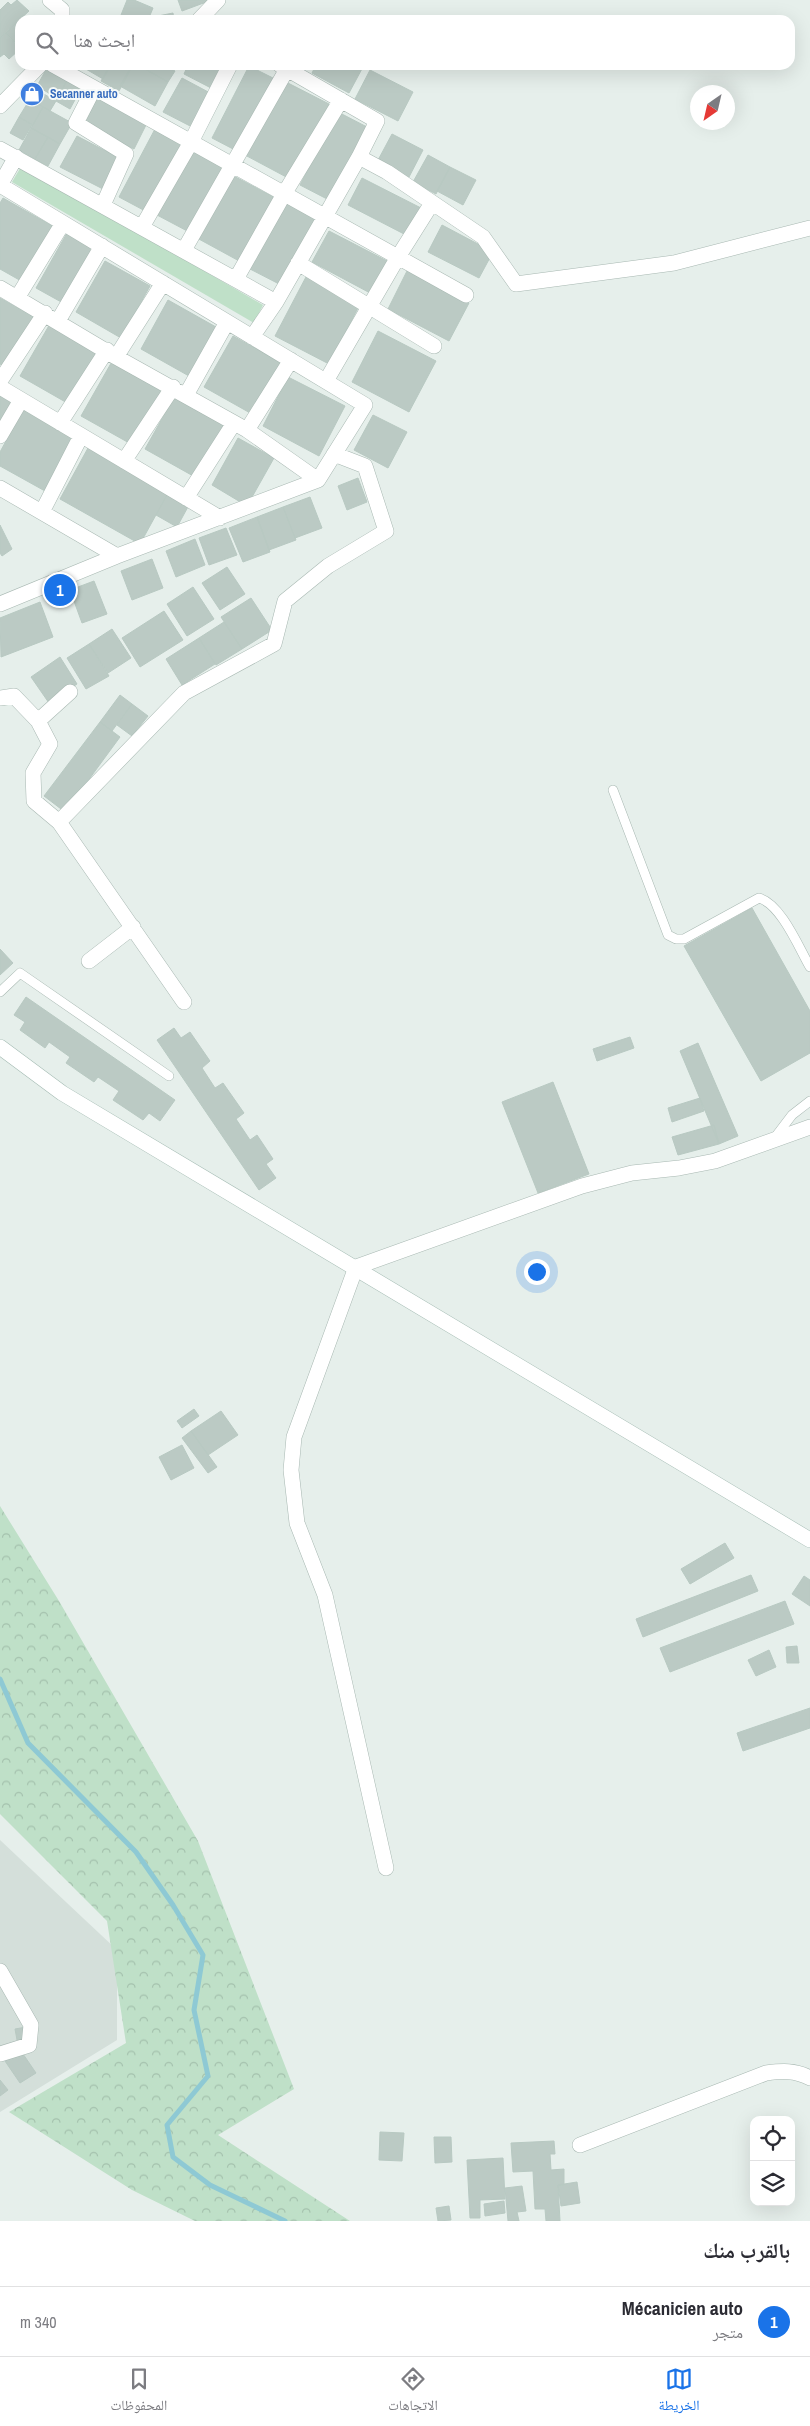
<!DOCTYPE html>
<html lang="ar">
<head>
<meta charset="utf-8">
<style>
	body { margin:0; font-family:"Archivo Narrow","Noto Naskh Arabic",sans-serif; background:#f7f7f7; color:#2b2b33; direction:rtl }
	.controls { position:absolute; right:15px; bottom:15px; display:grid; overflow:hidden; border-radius:10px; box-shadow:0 5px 20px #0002 }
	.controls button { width:45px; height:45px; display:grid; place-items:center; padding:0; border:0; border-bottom:1px solid #e1e1e2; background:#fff; color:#2b2b33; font:25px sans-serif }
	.compass { position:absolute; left:690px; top:85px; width:45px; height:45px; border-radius:50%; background:#fff; box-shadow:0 5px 20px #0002; rotate:214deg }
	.you { position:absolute; left:536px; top:1271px; width:18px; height:18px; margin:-12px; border:4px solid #fff; border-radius:50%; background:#1a73e8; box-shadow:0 0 0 8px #1a73e833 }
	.badge { display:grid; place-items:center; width:32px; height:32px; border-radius:50%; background:#1a73e8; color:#fff; font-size:16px; font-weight:700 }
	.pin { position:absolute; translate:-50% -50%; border:2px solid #fff; box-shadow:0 1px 5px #0006 }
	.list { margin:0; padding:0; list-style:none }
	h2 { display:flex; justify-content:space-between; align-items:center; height:65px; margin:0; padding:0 20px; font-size:21px }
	h2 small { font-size:16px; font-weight:400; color:#7c7c81 }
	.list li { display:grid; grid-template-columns:32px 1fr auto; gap:15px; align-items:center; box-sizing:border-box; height:70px; padding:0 20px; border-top:1px solid #e1e1e2 }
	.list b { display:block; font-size:19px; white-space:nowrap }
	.list p { margin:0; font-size:16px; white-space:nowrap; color:#7c7c81 }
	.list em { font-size:16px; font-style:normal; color:#7c7c81 }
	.icon { flex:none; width:28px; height:28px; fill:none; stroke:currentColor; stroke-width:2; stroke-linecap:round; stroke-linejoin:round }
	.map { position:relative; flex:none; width:810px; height:2221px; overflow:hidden; direction:ltr }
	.search { position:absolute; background:#fff; box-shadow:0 5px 20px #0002; left:15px; right:15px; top:15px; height:55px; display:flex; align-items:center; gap:12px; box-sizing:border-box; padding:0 18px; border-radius:15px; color:#7c7c81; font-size:19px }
	.sheet { height:135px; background:#fff }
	nav { display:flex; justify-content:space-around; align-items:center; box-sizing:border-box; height:70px; border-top:1px solid #e1e1e2; background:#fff; font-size:14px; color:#7c7c81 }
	nav a { display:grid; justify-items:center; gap:2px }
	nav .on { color:#1a73e8 }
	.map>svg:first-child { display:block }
	.built { fill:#d4dfda }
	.grass { fill:#bfe0c8 }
	.forest { fill:url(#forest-crowns) }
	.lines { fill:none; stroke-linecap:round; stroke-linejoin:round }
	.stream { stroke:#8ec9d4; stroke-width:5 }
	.building { fill:#bbcac4; stroke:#b8c9c2 }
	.lane-casing { stroke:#a8b8b2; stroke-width:10 }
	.street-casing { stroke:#a8b8b2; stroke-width:16 }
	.secondary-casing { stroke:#a4bbb3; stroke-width:16 }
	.lane { stroke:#fff; stroke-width:9 }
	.street { stroke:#fff; stroke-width:15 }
	.secondary { stroke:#fff; stroke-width:15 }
	.labels { text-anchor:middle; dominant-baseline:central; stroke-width:4; stroke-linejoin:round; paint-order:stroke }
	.shop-label { font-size:12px; font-weight:bold; fill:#366cbe; stroke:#f7fbf9; text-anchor:start }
</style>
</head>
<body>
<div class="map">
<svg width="810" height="2221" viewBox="0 0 810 2221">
	<defs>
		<pattern id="forest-crowns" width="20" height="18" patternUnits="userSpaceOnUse" patternTransform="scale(1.25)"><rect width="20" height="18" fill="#bfe0c8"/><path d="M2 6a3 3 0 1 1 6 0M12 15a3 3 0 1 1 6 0" fill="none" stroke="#a4c1ad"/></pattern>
	</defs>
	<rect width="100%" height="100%" fill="#e6efeb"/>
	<path class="built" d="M0 1840 117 1950V2040L0 2112Z"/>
	<path class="grass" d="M22 165 263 305 254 323 12 182Z"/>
	<path class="forest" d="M0 1506 59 1601 198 1841 294 2089 218 2135 350 2221H195L132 2190 9 2112 126 2043 107 1921 0 1814Z"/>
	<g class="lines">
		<path class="stream" d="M0 1679 28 1743 136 1852 173 1905 203 1955 194 2010 208 2076 167 2125 173 2157 210 2185 285 2221"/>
	</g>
	<path class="building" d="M17 0 29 11 0 38V10L8 2 11 5Z
		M127 0H134L153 8 148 20H119Z
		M178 0H208L209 1 182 11Z
		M173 13 174 20H159L158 16Z
		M23 17 26 20H20V40L16 43 6 33Z
		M6 33 20 49 9 59 4 54 0 57V38Z
		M79 65H111L103 79Z
		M110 65H133L119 91 101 81Z
		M132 65H138L168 82 155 106 120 86Z
		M138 65H164L175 71 168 82Z
		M188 65H211L222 71 213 89 184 74Z
		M316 65H364L349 93 312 73Z
		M48 66 69 77 57 98 37 86Z
		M249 66 273 78 235 150 212 138Z
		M370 70 413 92 398 121 355 99Z
		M69 77 83 85 70 109 56 101Z
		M182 78 212 94 194 128 163 112Z
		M284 81 329 104 290 179 245 155Z
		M35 89 56 101 50 111 30 99Z
		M96 96 147 123 134 149 83 122Z
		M30 99 43 107 33 125 19 117Z
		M43 107 72 123 60 144 31 128Z
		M338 112 367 127 329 200 300 185Z
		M19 117 32 125 23 140 10 133Z
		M31 128 48 137 35 159 19 150Z
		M155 129 185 145 149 213 119 197Z
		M392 134 423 150 408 179 377 162Z
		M77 136 119 158 103 189 60 167Z
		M48 137 60 144 48 166 35 159Z
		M192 148 225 166 191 233 157 215Z
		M428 155 450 167 436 194 413 182Z
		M450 167 476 180 463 205 437 191Z
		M230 174 275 198 241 262 197 238Z
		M362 178 421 208 406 235 348 205Z
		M3 198 54 227 23 282 0 269V203Z
		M286 199 319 217 283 286 250 269Z
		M442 225 493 252 479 278 428 252Z
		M329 231 389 262 372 294 312 262Z
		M67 233 94 248 63 303 36 288Z
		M105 261 150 286 121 338 76 312Z
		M407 271 469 303 449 341 388 309Z
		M307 275 360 304 329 364 275 336Z
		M0 298 35 318 7 368 0 364Z
		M168 300 216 327 189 376 141 349Z
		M51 322 100 350 69 404 20 376Z
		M378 331 436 361 409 412 352 382Z
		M233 336 281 363 252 414 204 387Z
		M114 358 164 386 131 444 81 416Z
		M288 377 345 406 319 456 263 426Z
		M0 394 13 401 0 424Z
		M176 394 226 422 195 477 145 449Z
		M23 410 74 439 45 491 0 466V452Z
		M373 415 407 432 388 468 354 450Z
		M238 438 274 458 247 506 212 485Z
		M88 448 168 493 140 544 60 499Z
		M358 478 367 502 347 510 338 486Z
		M168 493 189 505 177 527 156 515Z
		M310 497 322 528 295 538 283 507Z
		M283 507 296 540 269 550 257 517Z
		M257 517 270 552 243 562 229 528Z
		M0 525 12 549 2 556 0 553Z
		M226 528 237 555 209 565 199 538Z
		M195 539 205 565 176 577 166 551Z
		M152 559 163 588 132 600 121 571Z
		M227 567 245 594 220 610 202 583Z
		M94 581 107 614 82 623 70 590Z
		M193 587 214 619 187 636 167 604Z
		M251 598 272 630 242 649 221 617Z
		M40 602 53 637 1 657 0 618Z
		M164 611 183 640 140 667 122 638Z
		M224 622 242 649 216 665 199 638Z
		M112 629 131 658 108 673 89 644Z
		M199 638 215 664 182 685 166 659Z
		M89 644 109 676 86 689 67 658Z
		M60 657 77 684 49 703 31 677Z
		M120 695 132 704 112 731 100 722Z
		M132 704 148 716 132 736 117 725Z
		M100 722 120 737 65 812 44 796Z
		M752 908 810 1011V1053L761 1081 684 946Z
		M0 949 13 963 0 975Z
		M26 997 175 1100 160 1121 149 1113 143 1120 113 1100 119 1091 98 1077 94 1082 66 1063 70 1057 49 1042 45 1048 20 1030 25 1022 14 1015Z
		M174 1028 181 1038 190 1032 210 1061 202 1068 215 1088 223 1083 244 1113 236 1119 250 1140 257 1135 273 1159 266 1164 276 1178 259 1190 157 1040Z
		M630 1037 634 1048 597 1061 593 1049Z
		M698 1043 738 1136 719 1144 680 1051Z
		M553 1082 589 1174 538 1193 502 1102Z
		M700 1098 704 1111 672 1122 668 1108Z
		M714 1125 719 1144 678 1155 672 1137Z
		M194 1409 199 1416 182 1428 177 1421Z
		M221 1411 238 1435 208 1455 191 1431Z
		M191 1431 217 1467 208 1473 182 1438Z
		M182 1445 194 1468 171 1480 159 1457Z
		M725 1543 734 1558 690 1584 681 1569Z
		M751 1575 758 1591 643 1637 636 1619Z
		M804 1576 810 1580V1606L792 1594Z
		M785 1601 794 1624 670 1672 660 1648Z
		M797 1646 799 1663H787L786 1647Z
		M769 1650 776 1667 756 1676 748 1660Z
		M810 1708V1728L743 1751 737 1733Z
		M32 2026 34 2037 17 2040 15 2029Z
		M21 2051 36 2073 20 2083 5 2061Z
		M0 2080 8 2090 0 2096Z
		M380 2132 404 2133 402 2161 379 2160Z
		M434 2137H451L452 2162 435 2163Z
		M554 2141 555 2154H550L551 2170 564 2169V2185H558L560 2221H546L545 2209H535L533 2171 513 2172 511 2143Z
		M503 2158 505 2199 480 2200V2218H470L467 2160Z
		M577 2182 580 2203 561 2206 558 2185Z
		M522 2186 526 2211 517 2212 519 2221H508L505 2188Z
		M504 2201 505 2213 485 2216 484 2204Z
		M449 2206 451 2220 438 2221 436 2208Z"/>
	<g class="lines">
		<g class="lane-casing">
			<path id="lane" d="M613 790 668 935 676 939H684L759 898C781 904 799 948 810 967
				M0 992 20 973 169 1076
				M773 1140 792 1115 810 1101"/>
		</g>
		<g class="street-casing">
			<path id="street" d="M50 0 62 10V20
				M199 20 218 0
				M53 65 466 295
				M94 88 76 123 126 154 103 205
				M0 106 40 65
				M0 149 276 302
				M359 157 387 172 483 237 516 284 674 263 810 228
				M0 185 365 405 318 480 117 556 0 604
				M0 185 16 157
				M142 227 191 142 230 65
				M184 250 287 69
				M298 263 434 346
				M236 279 284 194 341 100
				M0 288 116 357 247 430 318 480
				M17 298 63 223
				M58 321 102 246
				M252 337 276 302 359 157 377 121 280 65
				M116 357 163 283
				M0 381 45 313
				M326 381 398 257 432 203
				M0 387 220 518
				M186 395 227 322
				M60 423 107 350
				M247 430 291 360
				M0 436 21 400
				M124 461 173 387
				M0 488 117 556
				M186 498 234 423
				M42 512 81 436
				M0 698 14 696 38 721 50 744 33 773 34 801 59 822 184 1002
				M38 721 70 692
				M59 822 184 693 274 644 285 601 328 566 386 531 365 466 334 454
				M89 961 133 927
				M386 1868 325 1595 297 1523 291 1470 294 1437 356 1267 582 1186 632 1173 679 1168 715 1161 810 1127
				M0 1971 31 2025 29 2045 0 2054
				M580 2145 766 2073C782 2071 795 2070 810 2078"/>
		</g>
		<g class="secondary-casing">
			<path id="secondary" d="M0 1047 62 1093 810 1540"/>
		</g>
		<use href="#lane" class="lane"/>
		<use href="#street" class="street"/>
		<use href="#secondary" class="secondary"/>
	</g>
	<defs>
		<g id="shop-disc" transform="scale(1.25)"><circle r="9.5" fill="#3f7fe0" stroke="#f7fbf9"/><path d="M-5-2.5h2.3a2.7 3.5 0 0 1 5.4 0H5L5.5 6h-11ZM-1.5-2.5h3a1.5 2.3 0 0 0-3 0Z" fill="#fff"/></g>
	</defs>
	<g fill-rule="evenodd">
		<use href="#shop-disc" x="32" y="94"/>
	</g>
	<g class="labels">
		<g class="shop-label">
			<text x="50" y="94">Secanner auto</text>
		</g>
	</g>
</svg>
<div class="controls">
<button><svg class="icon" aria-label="locate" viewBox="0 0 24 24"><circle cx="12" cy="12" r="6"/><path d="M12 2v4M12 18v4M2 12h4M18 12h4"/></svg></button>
<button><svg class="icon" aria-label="layers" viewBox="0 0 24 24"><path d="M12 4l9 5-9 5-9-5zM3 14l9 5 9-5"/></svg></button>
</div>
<svg class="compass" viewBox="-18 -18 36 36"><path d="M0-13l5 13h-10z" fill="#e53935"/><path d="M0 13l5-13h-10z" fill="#7c7c81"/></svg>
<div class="you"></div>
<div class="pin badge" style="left:60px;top:590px">1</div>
<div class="search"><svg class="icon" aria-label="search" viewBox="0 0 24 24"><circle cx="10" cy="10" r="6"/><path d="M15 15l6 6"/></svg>ابحث هنا</div>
</div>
<section class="sheet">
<h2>بالقرب منك<small></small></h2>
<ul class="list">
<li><span class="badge">1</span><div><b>Mécanicien auto</b><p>متجر</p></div><em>340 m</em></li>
</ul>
</section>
<nav>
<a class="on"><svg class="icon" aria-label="map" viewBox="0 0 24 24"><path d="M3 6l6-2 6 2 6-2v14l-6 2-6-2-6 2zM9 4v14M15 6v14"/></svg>الخريطة</a>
<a><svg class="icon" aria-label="directions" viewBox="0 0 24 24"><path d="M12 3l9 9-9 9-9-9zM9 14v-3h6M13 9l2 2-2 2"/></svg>الاتجاهات</a>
<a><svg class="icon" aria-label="saved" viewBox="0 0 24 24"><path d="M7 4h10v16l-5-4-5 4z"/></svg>المحفوظات</a>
</nav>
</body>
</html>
